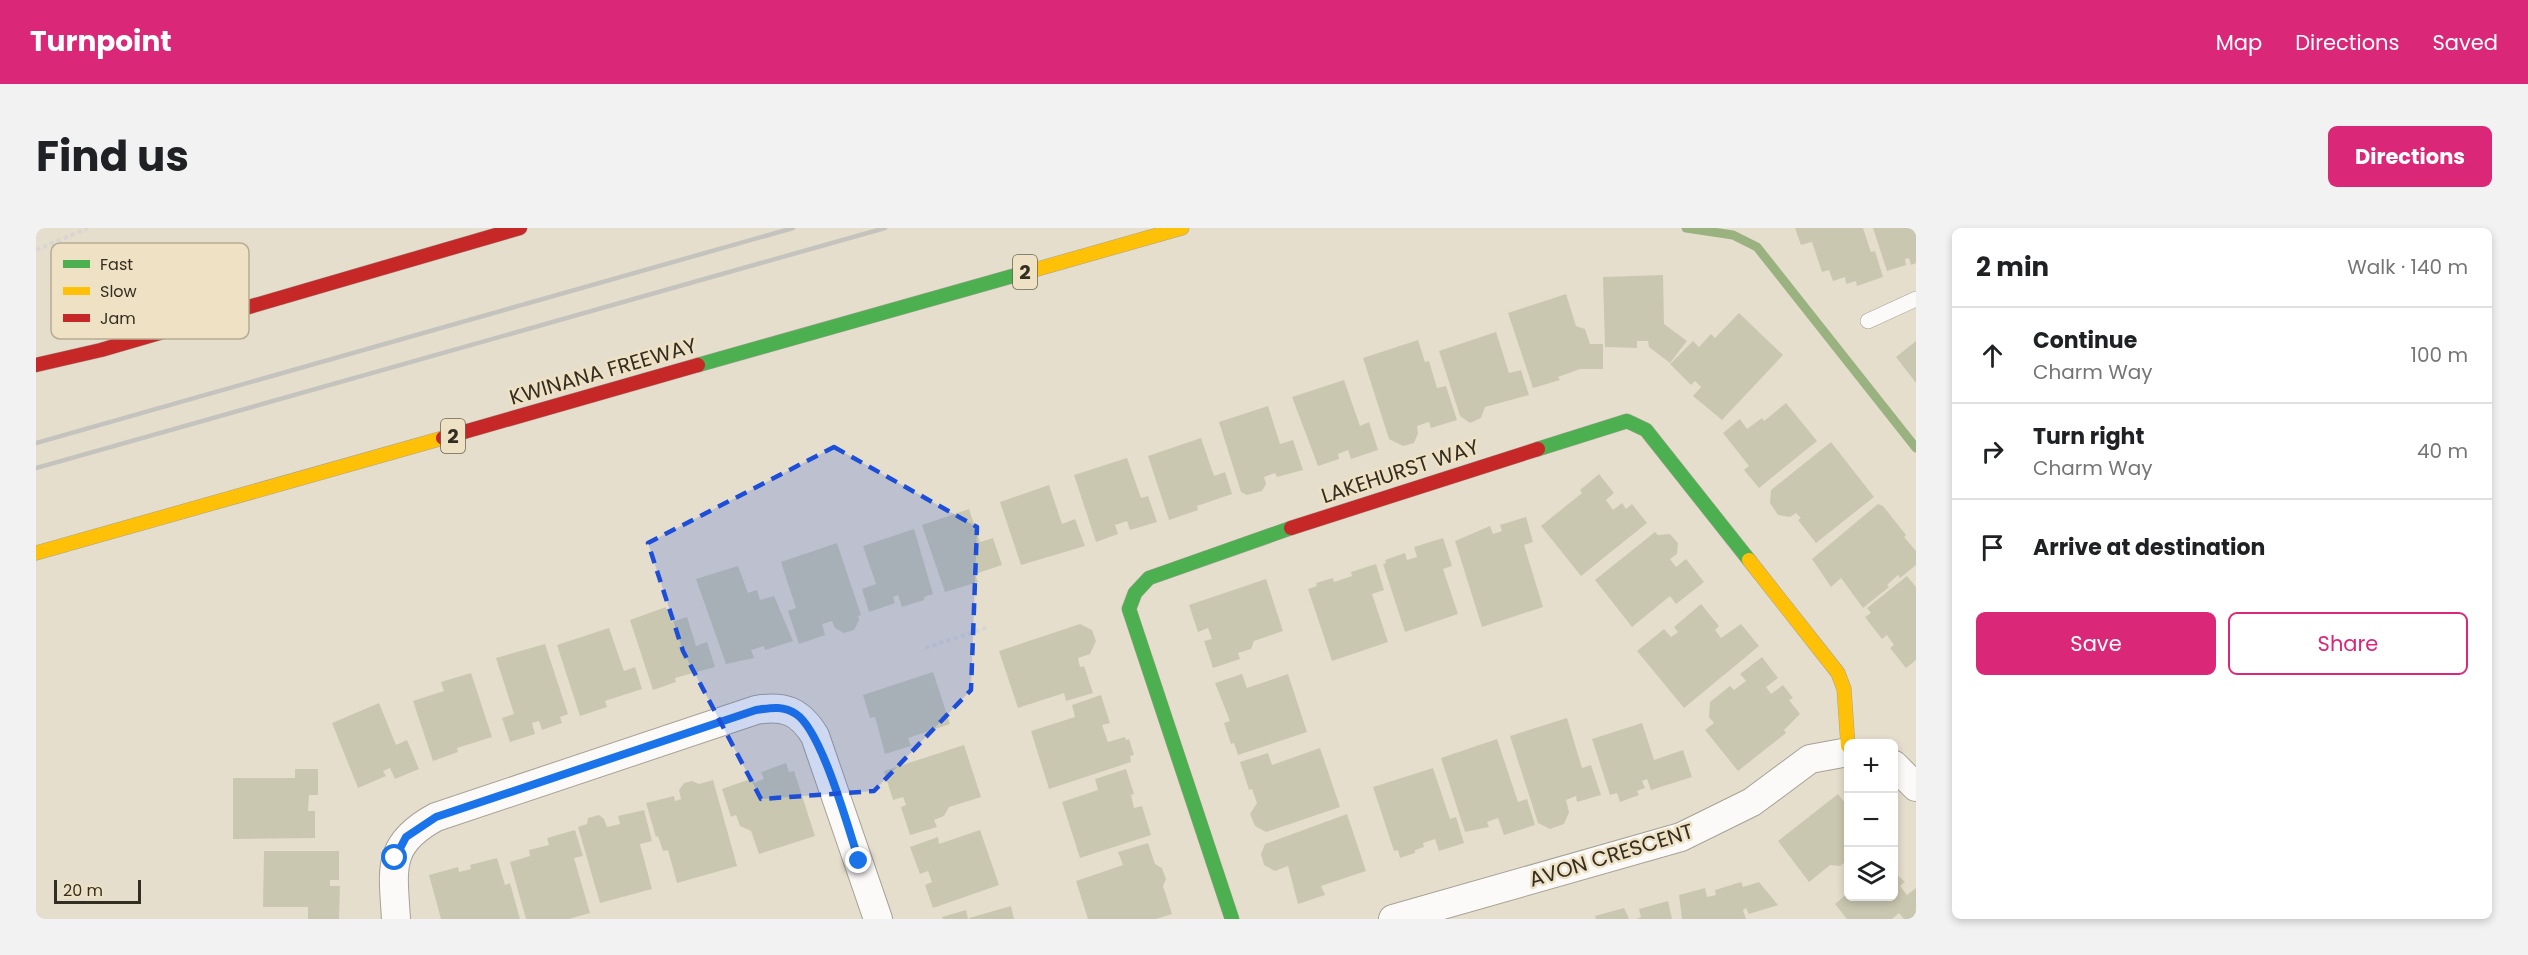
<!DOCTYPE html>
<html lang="en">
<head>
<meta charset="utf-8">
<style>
	body { margin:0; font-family:Poppins,sans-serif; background:#f2f2f2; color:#202124 }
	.controls { position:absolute; right:18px; bottom:18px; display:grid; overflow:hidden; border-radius:9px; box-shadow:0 3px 9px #0003 }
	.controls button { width:54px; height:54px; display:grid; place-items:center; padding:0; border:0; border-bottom:2px solid #e0e0e0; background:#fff; color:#202124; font:30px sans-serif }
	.scale { position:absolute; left:18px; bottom:15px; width:87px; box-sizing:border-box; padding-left:6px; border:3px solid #332e22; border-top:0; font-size:16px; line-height:21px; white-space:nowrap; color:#332e22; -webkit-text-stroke:4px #efe1c3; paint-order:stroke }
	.stop { position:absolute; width:18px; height:18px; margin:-14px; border:4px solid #1a73e8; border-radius:50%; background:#fff }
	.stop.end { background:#1a73e8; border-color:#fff; box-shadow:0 2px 6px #0008 }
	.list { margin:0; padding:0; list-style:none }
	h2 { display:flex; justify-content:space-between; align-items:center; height:78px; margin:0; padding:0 24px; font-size:26px }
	h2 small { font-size:20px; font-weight:400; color:#757577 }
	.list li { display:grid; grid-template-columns:39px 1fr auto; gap:18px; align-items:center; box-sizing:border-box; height:96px; padding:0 24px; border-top:2px solid #e0e0e0 }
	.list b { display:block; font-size:22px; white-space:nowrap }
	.list p { margin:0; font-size:20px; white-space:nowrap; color:#757577 }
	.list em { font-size:20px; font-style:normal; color:#757577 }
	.actions { display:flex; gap:12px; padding:18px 24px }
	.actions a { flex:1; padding:14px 0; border:2px solid #db2777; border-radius:9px; text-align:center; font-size:21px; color:#db2777 }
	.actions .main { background:#db2777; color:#fff }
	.icon { flex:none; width:33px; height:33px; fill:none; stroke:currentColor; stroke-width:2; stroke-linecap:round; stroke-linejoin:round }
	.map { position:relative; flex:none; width:1880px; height:691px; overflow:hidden; border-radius:9px }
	header { display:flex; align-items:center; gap:36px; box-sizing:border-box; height:84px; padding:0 30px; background:#db2777; color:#fff }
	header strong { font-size:28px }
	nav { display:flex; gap:33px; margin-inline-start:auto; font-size:21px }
	.intro { display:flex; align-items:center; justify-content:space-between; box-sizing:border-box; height:144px; padding:0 36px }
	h1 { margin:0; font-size:42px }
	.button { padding:15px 27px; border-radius:9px; background:#db2777; color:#fff; font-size:21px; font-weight:700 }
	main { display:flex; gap:36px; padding:0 36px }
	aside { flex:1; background:#fff; border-radius:9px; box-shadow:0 3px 9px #0003 }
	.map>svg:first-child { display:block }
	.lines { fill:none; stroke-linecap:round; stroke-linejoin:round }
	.stream { stroke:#9ab27f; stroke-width:9 }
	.building { fill:#cac7b0 }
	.lane-casing { stroke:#a7a295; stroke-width:16 }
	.street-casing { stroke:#a7a295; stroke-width:30 }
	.fast-casing { stroke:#a7a295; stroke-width:15 }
	.slow-casing { stroke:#a7a295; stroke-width:15 }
	.jam-casing { stroke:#a7a295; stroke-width:15 }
	.path { stroke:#d9d6d1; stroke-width:4; stroke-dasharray:4.5 3; stroke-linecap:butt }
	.lane { stroke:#fbfaf8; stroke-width:15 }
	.street { stroke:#fbfaf8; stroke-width:28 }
	.fast { stroke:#4caf50; stroke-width:14 }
	.slow { stroke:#ffc107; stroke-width:14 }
	.jam { stroke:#c62828; stroke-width:14 }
	.rail { stroke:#c5c3be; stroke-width:4.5 }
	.route { stroke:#1a73e8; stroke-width:8 }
	.marked { fill:#1d4ed8; fill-opacity:0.2; stroke:#1d4ed8; stroke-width:4.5; stroke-dasharray:12 8; stroke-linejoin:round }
	.labels { text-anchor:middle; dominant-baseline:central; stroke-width:5; stroke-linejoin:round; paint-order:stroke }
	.shield { fill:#efe1c3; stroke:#6b6452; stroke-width:1.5 }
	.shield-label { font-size:20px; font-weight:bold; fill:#332e22 }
	.street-label { font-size:21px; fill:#332e22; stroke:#efe1c3 }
	.key { fill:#efe1c3; stroke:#b7ab93; stroke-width:1.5 }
	.key-label { font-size:16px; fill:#332e22 }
</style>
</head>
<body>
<header>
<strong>Turnpoint</strong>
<nav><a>Map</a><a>Directions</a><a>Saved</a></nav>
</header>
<div class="intro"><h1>Find us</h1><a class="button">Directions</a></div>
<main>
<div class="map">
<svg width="1880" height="691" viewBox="0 0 1880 691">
	<rect width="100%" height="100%" fill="#e5decd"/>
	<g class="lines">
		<path class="stream" d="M1650 0 1697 7 1721 19 1880 220"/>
	</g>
	<path class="building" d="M1759 0H1827L1835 24 1839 23 1847 49 1821 58 1820 53 1810 56 1809 49 1797 53 1793 42 1786 44 1776 14 1765 17Z
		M1837 0H1880V35L1875 37 1873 30 1869 31 1870 37 1851 43Z
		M1627 47 1628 96 1651 113 1634 135 1613 119 1612 113H1601V120L1569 119 1567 49Z
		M1530 66 1540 98 1549 101 1554 116H1567V141H1544L1522 149 1524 152 1497 160 1472 85Z
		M1703 85 1747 127 1686 192 1657 168 1665 159 1659 153 1655 157 1634 136 1657 113 1663 119 1675 106 1679 110Z
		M1460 104 1473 145 1485 142 1493 167 1449 179 1445 190 1434 195 1424 188 1403 123Z
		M1382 112 1389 134 1393 133 1401 160 1410 158 1421 192 1395 200 1393 194 1381 198 1382 205 1378 215 1367 218 1353 211 1327 130Z
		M1880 113V155L1860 129Z
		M1308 152 1324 198 1333 194 1342 222 1315 231 1312 222 1302 226 1303 231 1282 238 1256 169Z
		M1750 175 1781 213 1723 260 1708 242 1713 238 1687 205 1704 191 1711 201 1726 190 1728 193Z
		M1232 178 1244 216 1257 212 1267 242 1241 249 1239 245 1228 249 1230 256 1226 263 1211 267 1205 264 1183 194Z
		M1165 210 1178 248 1189 244 1196 266 1161 278 1162 282 1133 292 1112 228Z
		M1795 214 1838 269 1780 315 1762 292 1765 290 1760 285 1754 289 1742 287 1734 275 1735 262Z
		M1091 230 1105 270 1112 268 1121 294 1094 302 1091 293 1079 297 1082 306 1060 314 1038 247Z
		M1563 246 1578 265 1570 272 1577 282 1586 275 1590 281 1596 276 1611 295 1545 348 1505 298 1546 265 1544 262Z
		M1013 257 1026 296 1039 291 1049 318 985 337 964 274Z
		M1842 276 1847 278 1870 307 1868 309 1880 323V337L1864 350 1862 347 1851 357 1853 359 1827 380 1805 350 1795 359 1776 331Z
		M933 281 944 314 957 310 966 337 939 346 942 354 909 364 886 297Z
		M1490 289 1497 314 1488 317 1507 379 1446 399 1419 313 1454 298 1457 306 1466 303 1464 297Z
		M878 301 897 366 888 369V372L866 379 862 367 857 369 859 375 833 384 826 361 840 356 827 318Z
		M1619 304 1622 307 1634 306 1642 315 1641 326 1634 331 1640 339 1650 331 1668 354 1640 376 1634 368 1596 399 1559 352Z
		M1407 310 1416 338 1407 341 1422 386 1369 404 1347 336 1350 335 1349 332 1369 325 1371 332 1381 329 1378 319Z
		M801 315 825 387 822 388 823 392 818 402 808 405 799 400 796 393 786 396 789 407 763 416 752 383 760 380 745 334Z
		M1340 336 1348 362 1336 366 1352 414 1296 433 1272 361 1281 358 1280 355 1297 350 1298 354 1316 348 1315 344Z
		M702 338 712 365 721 362 724 372 738 368 757 413 729 422 728 418 715 422 718 430 690 436 660 351Z
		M1871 348 1880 359V432L1870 440 1854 420 1858 417 1851 407 1846 411 1829 389 1835 385 1831 380Z
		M1230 351 1247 403 1218 413 1215 421 1202 425 1204 431 1177 440 1168 413 1176 411 1172 400 1162 404 1153 377Z
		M1665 376 1683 398 1679 402 1685 410 1705 396 1723 418 1648 480 1601 423 1628 401 1635 409 1642 404 1638 399Z
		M630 379 635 394 651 389 660 418 671 414 679 439 639 450 640 454 617 462 594 392Z
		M1044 396 1056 402 1060 413 1054 426 1042 430 1044 439 1048 438 1057 465 1030 473 1028 465 982 480 963 423Z
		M573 400 588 443 599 439 606 461 569 473 571 479 544 488 521 417Z
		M509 416 532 486 524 489 526 495 506 502 503 493 496 495 499 506 474 514 466 490 478 486 460 430Z
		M1726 429 1742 450 1730 459 1735 466 1747 457 1757 470 1753 472 1764 486 1748 502 1750 505 1702 543 1669 502 1678 495 1673 489 1674 474 1694 458 1698 462 1710 453 1704 446Z
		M897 444 914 496 872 510 875 518 849 526 839 489 834 490 827 467Z
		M435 445 456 509 421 520 422 524 397 533 377 473 408 463 405 454Z
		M1206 446 1211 460 1252 446 1271 504 1202 527 1198 515 1195 516 1188 495 1194 493 1179 455Z
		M1065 467 1074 495 1066 497 1072 514 1089 509 1090 512 1093 511 1098 527 1094 528 1095 534 1013 561 995 503 1039 489 1036 477Z
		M343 475 360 517 371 512 383 541 359 551 354 540 347 543 350 548 322 560 296 495Z
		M1531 490 1546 540 1555 537 1565 567 1541 574 1540 568 1530 572 1533 584 1528 596 1514 601 1502 595 1474 508Z
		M1606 495 1618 532 1647 522 1656 549 1615 562 1611 551 1606 553 1609 560 1601 563 1603 567 1584 574 1581 565 1574 567 1556 511Z
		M1461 511 1482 574 1491 571 1499 597 1468 607 1462 590 1451 594 1453 599 1429 604 1405 530Z
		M928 517 945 569 913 579 908 588 898 592 901 599 874 607 865 579 870 577 867 569 857 572 848 543Z
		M1284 520 1304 579 1230 604 1219 598 1214 586 1221 575 1216 561 1213 562 1204 534 1232 525 1236 537Z
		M750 535 753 544 758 543 779 608 723 626 715 603 704 598 700 587 695 589 686 561 717 550 718 555 728 551 725 544Z
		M1397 540 1414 591 1420 589 1428 615 1403 623 1399 611 1387 615 1388 619 1379 622V625L1364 630 1362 622 1358 623 1337 559Z
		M259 541H282V567H273L272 583H279V610L197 611V550H259Z
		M1090 541 1098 566 1095 567 1098 580 1106 578 1115 607 1044 630 1026 574 1062 562 1059 551Z
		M677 552 701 638 641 655 632 622 627 623 622 608 620 609 610 575 638 568 639 573 645 571 643 562 648 555 656 553 663 556Z
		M1802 566 1812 579V588L1808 592 1812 597V632L1804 638 1794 637 1773 654 1742 613Z
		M608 582 616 613 604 616 616 661 564 675 542 599 551 596 552 590 563 587 568 591 571 599 584 596 582 588Z
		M1311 586 1330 643 1285 658 1289 667 1262 676 1252 638 1239 643 1228 637 1225 626 1229 616Z
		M539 602 547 628 538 630 554 685 533 691H490L474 634 494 628 493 622 513 617 511 610Z
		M944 602 963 657 897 680 889 657 896 654 892 643 884 646 874 619 902 609 903 616Z
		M1112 615 1119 636 1126 640 1130 651 1127 658 1136 686 1120 691H1052L1040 653 1087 637 1082 624Z
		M228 623H303V652H294V658H304L303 691H272V679H227Z
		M461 630 469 657 474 655 484 691H405L393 647 422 639 423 644 435 641 434 637Z
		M1858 644 1869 654 1864 658 1871 667 1880 660V691H1868L1863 685 1856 691H1811L1799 676 1812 665V668H1858Z
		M1705 654 1707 659 1723 654 1742 677 1713 686 1710 680 1707 682 1710 691H1646L1643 667 1669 660 1671 669 1680 667 1679 662Z
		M1632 673 1636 691H1600L1605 689 1603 681Z
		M975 678 978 691H933V690Z
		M1588 680 1593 691H1560L1559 688Z
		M930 682 932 691H907L906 689Z"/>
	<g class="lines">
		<g class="lane-casing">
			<path id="lane" d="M1832 93 1880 71"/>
		</g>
		<g class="street-casing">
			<path id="street" d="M1858 537 1880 559
				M360 691C357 641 350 616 400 589L720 482C748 477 764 483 779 508L842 691
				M1357 691 1645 609 1716 574 1774 531 1812 524"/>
		</g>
		<g class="fast-casing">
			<path id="fast" d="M662 137 991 44
				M1502 221 1591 193 1610 202 1713 332
				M1196 691 1093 381 1099 365 1113 350 1255 300"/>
		</g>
		<g class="slow-casing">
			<path id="slow" d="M991 44 1146 0
				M0 325 407 210
				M1713 332 1802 445 1808 461 1812 518"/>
		</g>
		<g class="jam-casing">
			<path id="jam" d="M0 137 65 122 484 0
				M407 210 662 137
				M1255 300 1502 221"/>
		</g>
		<path class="path" d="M0 22 52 0
			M889 420 950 400"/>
		<use href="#lane" class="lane"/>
		<use href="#street" class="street"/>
		<use href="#fast" class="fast"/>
		<use href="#slow" class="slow"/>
		<use href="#jam" class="jam"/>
		<path class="rail" d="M0 215 757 0
			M0 240 849 0"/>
	</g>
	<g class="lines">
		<path class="route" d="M359 630 370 609 400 589 720 482C734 480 747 477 760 486 786 503 812 600 823 633"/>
	</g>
	<path class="marked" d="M798 219 941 299 935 462 838 563 725 571 647 423 612 315Z"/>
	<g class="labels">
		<g class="shield">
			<rect x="977" y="27" width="24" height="34" rx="4.5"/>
			<rect x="405" y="191" width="24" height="34" rx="4.5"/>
		</g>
		<g class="shield-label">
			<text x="989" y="44">2</text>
			<text x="417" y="208">2</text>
		</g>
		<g class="street-label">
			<text transform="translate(567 143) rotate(-16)">KWINANA FREEWAY</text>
			<text transform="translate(1364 243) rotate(-18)">LAKEHURST WAY</text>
			<text transform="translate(1575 627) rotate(-17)">AVON CRESCENT</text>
		</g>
	</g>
	<rect x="15" y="15" width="198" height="96" rx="9" class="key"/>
	<rect x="27" y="32" width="27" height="8" fill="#4caf50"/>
	<rect x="27" y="59" width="27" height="8" fill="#ffc107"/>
	<rect x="27" y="86" width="27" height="8" fill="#c62828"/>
	<g class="key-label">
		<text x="64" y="42">Fast</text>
		<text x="64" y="69">Slow</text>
		<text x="64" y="96">Jam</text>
	</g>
</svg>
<div class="controls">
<button>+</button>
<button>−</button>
<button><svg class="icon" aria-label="layers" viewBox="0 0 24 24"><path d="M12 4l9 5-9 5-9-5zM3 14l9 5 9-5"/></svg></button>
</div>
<div class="scale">20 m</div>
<div class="stop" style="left:359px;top:630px"></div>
<div class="stop end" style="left:823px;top:633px"></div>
</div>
<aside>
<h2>2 min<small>Walk · 140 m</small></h2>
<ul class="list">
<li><svg class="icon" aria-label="ahead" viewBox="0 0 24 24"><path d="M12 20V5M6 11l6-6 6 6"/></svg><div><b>Continue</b><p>Charm Way</p></div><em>100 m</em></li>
<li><svg class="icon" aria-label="right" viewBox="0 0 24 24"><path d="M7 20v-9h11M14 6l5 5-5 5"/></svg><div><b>Turn right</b><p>Charm Way</p></div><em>40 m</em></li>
<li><svg class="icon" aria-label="arrive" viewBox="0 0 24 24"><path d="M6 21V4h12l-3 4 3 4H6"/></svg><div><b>Arrive at destination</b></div></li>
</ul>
<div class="actions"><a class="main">Save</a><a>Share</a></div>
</aside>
</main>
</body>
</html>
